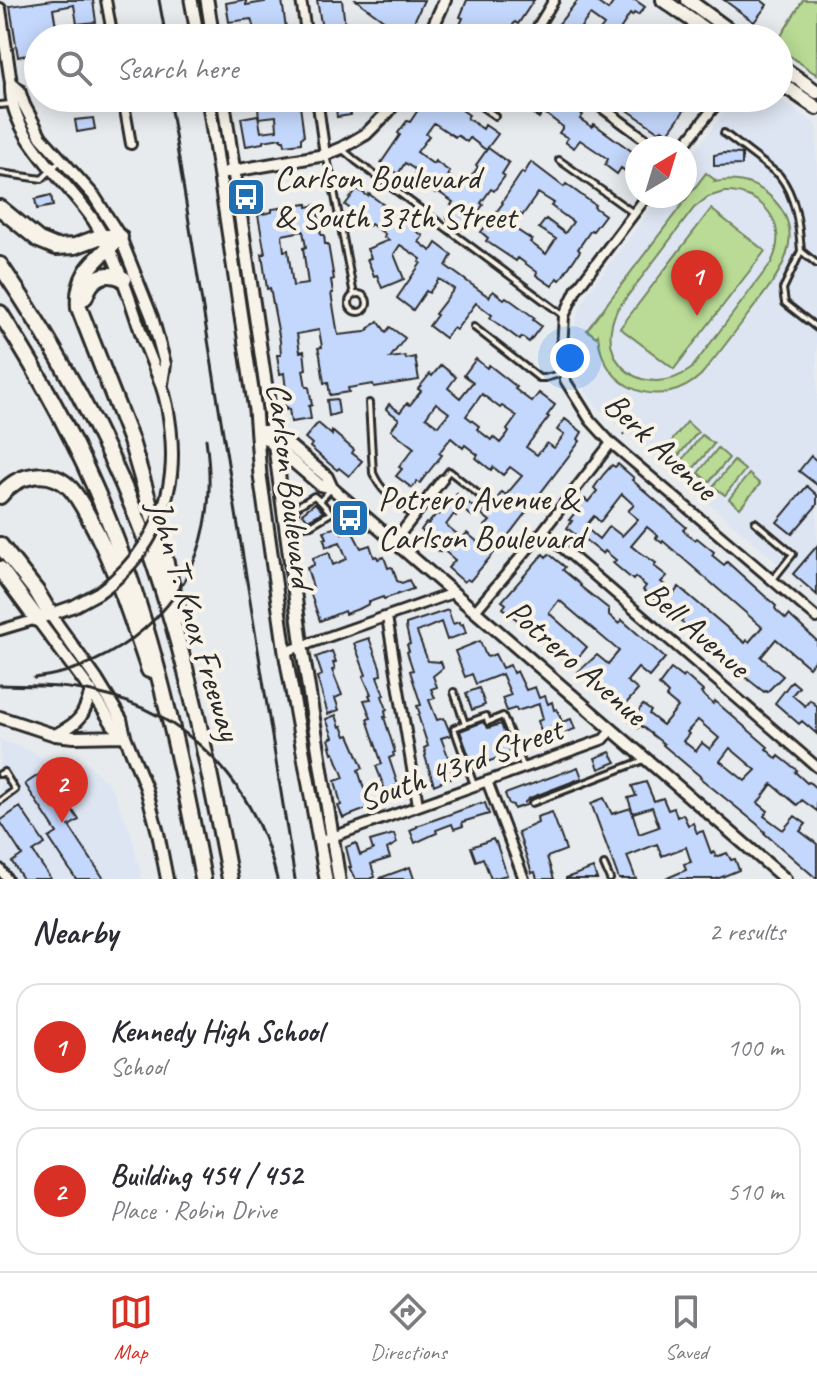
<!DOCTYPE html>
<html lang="en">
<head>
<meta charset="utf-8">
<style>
	body { margin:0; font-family:Caveat,sans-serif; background:#f2f2f3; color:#2b2b33 }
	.compass { position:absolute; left:625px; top:136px; width:72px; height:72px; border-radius:50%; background:#fff; box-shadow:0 4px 20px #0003; rotate:38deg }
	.you { position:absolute; left:570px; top:358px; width:28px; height:28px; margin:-20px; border:6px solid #fff; border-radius:50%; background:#1a73e8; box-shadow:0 0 0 12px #1a73e833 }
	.badge { display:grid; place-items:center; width:52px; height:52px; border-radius:50%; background:#d93025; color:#fff; font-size:26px; font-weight:700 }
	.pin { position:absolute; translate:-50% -66px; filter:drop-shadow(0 2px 4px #0008) }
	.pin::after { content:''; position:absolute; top:42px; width:28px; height:24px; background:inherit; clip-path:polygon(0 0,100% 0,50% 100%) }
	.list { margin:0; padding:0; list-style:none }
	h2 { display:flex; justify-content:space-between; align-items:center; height:104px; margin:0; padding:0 32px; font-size:34px }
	h2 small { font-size:26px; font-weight:400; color:#7c7c81 }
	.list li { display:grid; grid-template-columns:52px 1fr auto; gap:24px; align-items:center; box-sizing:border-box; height:128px; margin:0 16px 16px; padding:0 16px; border:2px solid #e1e1e2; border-radius:24px }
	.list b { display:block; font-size:30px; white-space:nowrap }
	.list p { margin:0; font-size:26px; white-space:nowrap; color:#7c7c81 }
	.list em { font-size:26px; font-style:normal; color:#7c7c81 }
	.icon { flex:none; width:44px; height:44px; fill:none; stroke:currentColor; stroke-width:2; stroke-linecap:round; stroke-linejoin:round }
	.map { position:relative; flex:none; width:817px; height:879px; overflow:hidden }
	.search { position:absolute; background:#fff; box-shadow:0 4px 20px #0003; left:24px; right:24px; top:24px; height:88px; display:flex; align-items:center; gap:20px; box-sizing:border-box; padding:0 28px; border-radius:44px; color:#7c7c81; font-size:30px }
	.sheet { height:392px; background:#fff }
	nav { display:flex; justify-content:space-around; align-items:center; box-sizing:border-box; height:112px; border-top:2px solid #e1e1e2; background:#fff; font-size:22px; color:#7c7c81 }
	nav a { display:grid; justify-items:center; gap:4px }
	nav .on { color:#d93025 }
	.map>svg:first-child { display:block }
	.built { fill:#dde5f2 }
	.green { fill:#b9db95; stroke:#728360; stroke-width:2; fill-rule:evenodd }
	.building { fill:#c4d8fd; stroke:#2b2b2b; stroke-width:2; fill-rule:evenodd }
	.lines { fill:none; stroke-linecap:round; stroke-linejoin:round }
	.service-casing { stroke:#2b2b2b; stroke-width:10 }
	.minor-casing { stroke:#2b2b2b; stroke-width:14 }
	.tertiary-casing { stroke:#2b2b2b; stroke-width:16 }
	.secondary-casing { stroke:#2b2b2b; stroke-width:17 }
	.primary-casing { stroke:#2b2b2b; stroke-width:18 }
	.motorway-casing { stroke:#2b2b2b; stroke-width:20 }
	.path { stroke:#2b2b2b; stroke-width:2; stroke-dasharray:2 6; stroke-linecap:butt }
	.service { stroke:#f7f3e8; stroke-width:4 }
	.minor { stroke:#f7f3e8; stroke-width:8 }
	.tertiary { stroke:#f7f3e8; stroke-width:10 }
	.secondary { stroke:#f7f3e8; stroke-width:11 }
	.primary { stroke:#f7f3e8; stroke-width:12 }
	.motorway { stroke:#f7f3e8; stroke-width:14 }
	.rail { stroke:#2b2b2b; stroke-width:3 }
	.tertiary-bridge-casing { stroke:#2b2b2b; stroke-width:16; stroke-linecap:butt }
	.tertiary-bridge { stroke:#f7f3e8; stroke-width:10 }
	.labels { text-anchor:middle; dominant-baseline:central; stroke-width:8; stroke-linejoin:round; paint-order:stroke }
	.poi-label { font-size:34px; fill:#2b2b2b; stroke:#f7f3e8; text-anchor:start }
	.street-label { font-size:34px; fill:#2b2b2b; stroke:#f7f3e8 }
</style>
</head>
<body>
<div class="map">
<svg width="817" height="879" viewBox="0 0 817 879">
	<rect width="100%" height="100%" fill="#e8ebee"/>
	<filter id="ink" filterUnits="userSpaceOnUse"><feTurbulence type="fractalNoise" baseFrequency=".0125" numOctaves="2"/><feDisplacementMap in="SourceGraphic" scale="16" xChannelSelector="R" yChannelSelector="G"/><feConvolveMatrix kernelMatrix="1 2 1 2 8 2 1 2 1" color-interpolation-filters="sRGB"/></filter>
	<g filter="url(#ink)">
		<path class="built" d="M735 98H778L817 125V597L597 407 584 389 576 370 572 346 574 326 581 306 592 287 661 196H685V164Z
			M0 740 26 749 51 762 87 763 112 788 131 833 142 879H0Z"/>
		<path class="green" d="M803 0H817V75L779 48V39Z
			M706 173 715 180 714 182C735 178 755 182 771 197 814 238 773 282 747 316 732 336 717 356 701 375 662 412 602 391 598 335L596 337 587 330ZM724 192C764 191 790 226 771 263L691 369C645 402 592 362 617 310L694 208 708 197Z
			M711 209 765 251 674 369 620 328Z
			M687 422 698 432 678 456 667 447Z
			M702 435 714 444 693 469 682 460Z
			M718 448 729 458 709 482 698 473Z
			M734 461 745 470 725 495 713 486Z
			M749 474 760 484 740 508 729 499Z"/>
		<path class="building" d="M53 0H93L96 22 77 24 74 5 53 9 58 38H38V52L18 57 10 6Z
			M242 0 246 1V5L265 2V0H282L287 36H285L286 38H267L265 28 254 29 251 19 229 22 226 3Z
			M317 0H342L345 26 322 29Z
			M356 0H424L413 24 411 23 404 38H378L385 21Z
			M467 0H534L518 24 515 22 505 38 499 35 496 38 483 30 479 38H454L463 18 460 17Z
			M578 0H594L608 10 615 0H635L645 7 638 15 634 13 632 16 630 14 617 34 614 32 609 38H594L604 25 590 15 576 34 582 38H554L559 32 555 30 557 26Z
			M724 0H761L767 5 754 22Z
			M257 98H299L304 136 301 138V143L285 145 284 140H281V138L263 141V143L246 146 241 118 258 115 261 132 277 130 276 116 259 118Z
			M335 98H349L351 115 337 117Z
			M426 98H445L469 115 467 118 483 129 485 125 498 134 486 150 470 138 467 142 457 135 455 137 434 123 426 134 429 136 417 152 433 164 435 161 450 172 448 175 464 186 478 167 476 165 488 148 509 163 502 174 505 176 494 191 491 189 481 203 483 205 472 220 469 218 462 229 446 217 454 207 451 205 453 202 437 191 435 193 420 182 422 180 414 174 417 171 405 163 398 174 381 163 400 135 398 133 407 121 410 122Z
			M510 98H558L583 115 580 119 592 127 594 124 637 155V180L621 168 617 174 605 165 608 159 580 140 574 148 565 142 568 138 559 133 563 127 543 112 539 118Z
			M616 98H693L668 133 662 129 659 132 626 109 627 107Z
			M93 118 95 129 77 132 75 120Z
			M724 153 742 154V165L714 166V155Z
			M531 162 564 187 566 184 595 205 594 207 605 215 593 231 591 230 578 249 580 251 560 280 557 278 552 286 536 275 537 272 518 258 516 261 486 241 488 238 481 232 503 203 502 202 522 172 524 174ZM538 193 554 203 551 206 573 222 565 233 546 219 539 228 556 239 546 254 530 242 532 240 511 226 520 214 522 216Z
			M357 189 368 196 369 194 384 205 383 207 397 217 399 215 414 226 412 228 423 236 419 242 431 251 436 243 452 255 446 266 489 297 493 291 504 299 506 297 535 318 533 320 541 326 529 342 522 337 520 340 490 318 492 315 476 303 456 330 453 328 445 338 429 326 437 315 435 314 454 289 439 279 429 293 426 291 413 310 397 298 421 263 419 262 421 259 400 245 394 254 404 279 382 288 377 275 374 276 371 268 367 259 371 258 367 249 389 240 384 237 385 234 371 224 369 226 354 216 356 213 345 205Z
			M51 195 53 206 37 209 35 199Z
			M307 204V207L317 205 321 235H324L325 244H328L334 279 331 280 333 293H331L338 335 365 332 378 321 386 332 390 327 405 338 390 358 405 356 406 359 415 357 419 380 374 387 373 384 348 388 349 392 330 395 328 382 324 383 320 355 318 348 322 347 319 330 297 334 300 352 304 351 306 369 303 370 306 387H309L312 405 309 406 311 419 291 422 289 409 286 410 284 396 283 391 286 390 284 373 280 374 277 355H281L280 341 270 288 267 289 262 254H265L258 215 272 212V209ZM303 231 306 247 303 248 308 284 293 286 288 250 284 251 282 235Z
			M476 359 487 368 489 365 517 387 515 389 532 402 539 393 555 405 547 416 549 417 526 447 537 455 547 443 554 448 564 435 557 430 565 419 582 432 578 439 580 441 504 541 470 581 467 579 464 582 448 568 455 560 442 549 440 552 432 546 435 541 421 530 426 523 428 524 437 513 439 515 452 497 454 498 457 494 477 510 472 516 461 509 456 516 454 514 446 525 462 538 467 533 479 543 489 529 485 526 490 521 481 514 487 506 491 507 502 492 506 495 522 476 510 467 503 475 493 467 491 470 476 458 478 455 465 445 463 448 451 438 439 453 442 455 426 475 420 483 417 481 412 488 396 476 402 469 399 467 414 448 391 430 399 419 386 409 389 404 400 412 407 403 410 405 421 391 418 389 430 374 432 376 441 365 456 377 448 388 460 398 473 382 464 375ZM482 394 500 408 502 406 517 416 507 430 509 432 500 443 493 437 491 440 477 429 479 426 466 416ZM436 403 449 413 438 426 426 417Z
			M337 399 339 413 329 416 327 400Z
			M318 423 332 435V431L354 450 352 453 362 461 349 476 339 468 337 470 332 466 310 447 312 444 305 438Z
			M811 456 817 461V485L799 471Z
			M618 464 634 478 632 480 686 527 683 530 695 540 697 538 714 552 712 555 713 556 724 565 727 562 776 606 775 608 776 610 786 619 789 615 817 641V657L809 667 776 639 761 657 783 676 767 692 765 691 764 692 740 673 742 671 730 661 729 663 690 630 681 621 683 619 669 606 667 609 643 590 646 586 635 577 633 580 613 563 616 560 605 551 603 554 584 539 583 541 567 528 572 521 569 520 578 509 585 499 588 502 597 491 594 488 603 475 612 465 615 467ZM622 494 634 505 628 511 638 519 622 536 609 526 599 539 585 527 594 516 600 522ZM647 527 658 536 656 538 662 543 663 541 762 627 749 642 747 640 745 643 679 587 674 593 661 582 667 576 654 566 656 563 631 546Z
			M807 486 817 495V505L792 534 777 522Z
			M315 503 323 512 308 520 302 513Z
			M340 526 342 533 351 529 361 548 370 545 374 557 377 556 378 559 384 557 388 568 391 567 393 568 397 581 402 583 409 580 413 589 384 599 383 597 369 602V604L361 608 345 614 344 611 320 621 310 592V588L313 587 307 568 314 565 313 558 329 552 333 565 347 559 340 542 326 547 324 539 327 538 324 531Z
			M817 546V595L793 574Z
			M543 554 546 557 549 554 565 567 563 570 581 585 580 586 609 609V615L619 624 622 620 665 658 649 677 638 668 627 681 638 690 624 706 618 702 616 704 596 688 598 686 585 675 584 677 578 672 597 655 608 664 619 651 559 600 549 613 587 647 571 666 533 634 535 631 524 621 522 624 503 608 506 604 502 601Z
			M448 610 453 624 459 622 460 625 463 624 466 633 447 640 441 622 417 632 428 661 441 662 443 668 433 676 437 687 431 689 435 698 429 700 437 720 444 718 451 735 441 738 450 761 459 757 462 766 451 771 453 777 434 785 425 756 426 755 424 748 428 746 418 715 420 714 417 706 421 705 410 671 413 670 407 652 409 651 407 645 410 644 406 627V624Z
			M369 638 380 667 381 675 377 676 384 695 382 696 387 709 385 710 386 717H384L395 752 393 753 394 756 389 758 398 785 395 786 399 797 384 802 379 788 384 787 376 766 382 764 367 719 371 718 364 700 371 699 369 695 371 694 363 676 366 675 354 643Z
			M480 641 486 656 488 657 495 654 502 668 510 665 513 673 517 671 526 690 535 687 539 698 545 696 548 704 552 702 554 710 557 709 562 722 571 719 575 729 555 736 552 728 541 731 538 721 543 719 539 704 517 711 516 708 507 711 502 698 511 695 502 674 476 684 472 674 465 677 455 651Z
			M332 651 336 662 333 663 335 669 332 670 342 695 335 698 339 710 328 714 317 677 322 675 316 657Z
			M671 669 683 678 685 675 703 691 701 693 713 704 715 701 768 747 766 749 777 759 779 756 797 770 795 772 807 783 809 782 817 789V811L802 800 797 805 772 784 758 803 768 811 764 816 783 830 795 816 806 824 800 831 817 844V879L764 833 765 832 757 824 700 778 701 777 663 745 664 744 640 725 638 728 630 722 643 705 651 711 649 714 663 725 678 707 666 697 668 694 659 685ZM698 720 719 738 710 749 702 743 696 751 683 741 689 734 687 732ZM730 748 756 770 745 781 720 761Z
			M792 681 799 687 792 695 805 706 810 700 817 706V734L802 721 799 724 775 703Z
			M479 688 485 705 472 710 466 693Z
			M336 715 340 727 342 726 346 736 349 735 356 751 363 768 358 770 369 804V808L343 818 338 806 341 805 335 781 344 778 334 752 332 753 330 746H331L329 739 333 737 326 719Z
			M483 722 488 728 501 724 511 752 498 758 473 767 460 731Z
			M610 752 616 762 599 769 595 758Z
			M578 767 582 778 530 798 525 802 526 805 514 809 513 805 509 804 505 794Z
			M46 770 79 820 69 826 104 879H76L49 838 57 833 25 784Z
			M646 782 654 801 663 798 668 810 674 808 677 817 683 814 688 825 693 823 697 833 703 831 711 853 714 852 716 857 727 853 731 860 735 859 739 870 717 879H665L686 870 684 864 691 862 686 847 662 856 657 844 627 856 636 879H619L591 803 604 798 612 814 631 808 639 834 659 827 652 807 633 813 628 798 636 796 632 786Z
			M481 803V804L485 803 489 814 462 822 463 826 454 829 452 824 436 830 437 833 415 843 410 830 417 827V826Z
			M20 807 45 844 33 852 51 879H23L12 862 22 855 0 821Z
			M552 812 566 850 547 857 554 879H537L535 872 532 873 518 832 538 823 537 817Z
			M394 834 397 843 387 849 390 858 371 864 375 877 369 879H355L349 867H351L346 847 356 843 360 855 373 850 370 841Z
			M493 839 495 843 496 842 507 875 491 879 483 858 476 861 471 847Z
			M410 867 414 879H380V878Z
			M593 868 597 879H566V878Z"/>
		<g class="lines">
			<g class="service-casing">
				<path id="service" d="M216 38 250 32
					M469 98 495 116
					M748 98 750 99
					M0 105 10 104
					M724 133 779 175C796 196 799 225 801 251L817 264
					M343 150 356 161 563 315
					M326 156 331 175 354 295
					M559 160 632 212
					M0 173 42 179 61 160
					M801 251 783 289 785 303 817 328
					M349 303a9 9 0 1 1 18 0a9 9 0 1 1-18 0Z
					M474 327 539 378H545L563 373
					M369 403 373 473C381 492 397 503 412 515
					M442 480 449 471 487 501
					M294 519 296 507 314 496 320 501 330 490
					M286 521 294 519 304 526 311 525 331 513 320 501
					M755 522 793 554 774 578
					M454 692 465 724
					M0 774 4 772 15 790 0 801
					M474 785 454 728 486 716 488 722 503 716 524 768
					M532 803 644 760
					M604 865 610 879"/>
			</g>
			<g class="minor-casing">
				<path id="minor" d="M106 0 113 38
					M301 0 307 38
					M531 38 554 0
					M641 38 642 36
					M123 98 131 144
					M317 98 325 155
					M589 98 657 148
					M682 148 721 98
					M647 196 576 290 564 316 562 348 565 380 590 420 611 443 817 618
					M543 531 817 767
					M394 542 442 480
					M475 611 543 531 611 443
					M387 617 418 805
					M0 630 37 619
					M285 652 453 593
					M487 781 524 879
					M321 841 604 739 612 729
					M0 869 7 879"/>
			</g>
			<g class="tertiary-casing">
				<path id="tertiary" d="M0 9 11 83C8 136 67 180 94 221 117 258 130 298 143 339 149 354 155 369 161 384 170 410 174 447 171 474
					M428 38 445 0
					M11 83 19 90 24 105 41 137 94 196 120 237 152 317 165 364 162 384
					M227 172 325 155 342 148 366 134 388 112 398 98
					M257 431H272L327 477 332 488 785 879
					M257 431 320 485 332 488
					M98 593 74 606 37 619 91 691 113 725 125 736
					M50 614 97 680 121 719 125 736 146 788 158 833 167 879
					M0 717 55 735 74 737 125 736
					M57 734C80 722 84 716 91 691"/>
			</g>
			<g class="secondary-casing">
				<path id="secondary" d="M191 0 198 38
					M207 0 213 38
					M208 98 255 410 260 475 285 652 326 879
					M223 98 275 448 302 647 339 879"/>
			</g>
			<g class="primary-casing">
				<path id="primary" d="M663 0 717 38
					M688 0 740 38
					M779 65 817 92
					M779 82 817 108"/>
			</g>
			<g class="motorway-casing">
				<path id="motorway" d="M0 208 39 240 56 247 75 246 99 237H120
					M120 237C97 260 76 271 79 308L131 441 161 543 179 616
					M0 265C60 353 112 448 149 549 187 656 209 768 230 879
					M85 297C91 277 105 270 124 279
					M0 313C47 386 88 463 118 545 158 653 182 766 203 879
					M0 496C17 474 49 467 70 488 81 500 88 516 96 531 118 575 133 623 149 670
					M0 545 37 592 50 614
					M0 569 37 619"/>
			</g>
			<path class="path" d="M623 435 624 433
				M800 588 803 586"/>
			<use href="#service" class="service"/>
			<use href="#minor" class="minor"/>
			<use href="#tertiary" class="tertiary"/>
			<use href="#secondary" class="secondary"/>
			<use href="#primary" class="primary"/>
			<use href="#motorway" class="motorway"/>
			<path class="rail" d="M159 0 166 38
				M169 98 295 879
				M34 678C116 668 189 608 205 525 211 496 210 468 206 439
				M0 685C31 686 62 685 92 692 189 712 255 784 277 879"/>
			<g class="tertiary-bridge-casing">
				<path id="tertiary-bridge" d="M98 593C138 565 165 523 171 474"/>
			</g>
			<use href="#tertiary-bridge" class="tertiary-bridge"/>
		</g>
	</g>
	<defs>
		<g id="bus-square" transform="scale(2)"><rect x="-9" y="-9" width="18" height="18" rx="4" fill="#1f6fb2" stroke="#f7f3e8"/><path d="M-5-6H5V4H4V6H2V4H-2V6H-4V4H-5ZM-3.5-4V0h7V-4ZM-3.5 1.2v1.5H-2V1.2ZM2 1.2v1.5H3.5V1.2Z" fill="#fff"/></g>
	</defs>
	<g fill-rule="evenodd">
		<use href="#bus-square" x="246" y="197"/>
		<use href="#bus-square" x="350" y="518"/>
	</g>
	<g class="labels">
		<g class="poi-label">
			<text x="274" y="177">Carlson Boulevard<tspan x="274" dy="39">&amp; South 37th Street</tspan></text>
			<text x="378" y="498">Potrero Avenue &amp;<tspan x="378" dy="39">Carlson Boulevard</tspan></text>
		</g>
		<g class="street-label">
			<text transform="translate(661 446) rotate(43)">Berk Avenue</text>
			<text transform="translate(291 485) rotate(83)">Carlson Boulevard</text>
			<text transform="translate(195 620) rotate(73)">John T. Knox Freeway</text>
			<text transform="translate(697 629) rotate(41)">Bell Avenue</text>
			<text transform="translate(577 662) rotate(41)">Potrero Avenue</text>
			<text transform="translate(460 764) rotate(-20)">South 43rd Street</text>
		</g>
	</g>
</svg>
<svg class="compass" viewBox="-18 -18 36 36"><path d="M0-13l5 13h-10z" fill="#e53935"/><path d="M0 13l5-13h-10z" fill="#7c7c81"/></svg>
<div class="you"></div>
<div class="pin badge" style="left:697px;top:316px">1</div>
<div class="pin badge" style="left:62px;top:823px">2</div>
<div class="search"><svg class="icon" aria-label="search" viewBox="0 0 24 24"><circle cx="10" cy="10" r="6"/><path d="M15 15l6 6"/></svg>Search here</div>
</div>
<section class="sheet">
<h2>Nearby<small>2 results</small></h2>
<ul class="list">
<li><span class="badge">1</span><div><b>Kennedy High School</b><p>School</p></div><em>100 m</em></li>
<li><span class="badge">2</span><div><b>Building 454 / 452</b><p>Place · Robin Drive</p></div><em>510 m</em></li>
</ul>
</section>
<nav>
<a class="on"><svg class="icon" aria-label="map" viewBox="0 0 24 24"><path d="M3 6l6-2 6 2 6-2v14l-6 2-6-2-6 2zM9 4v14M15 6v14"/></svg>Map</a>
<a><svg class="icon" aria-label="directions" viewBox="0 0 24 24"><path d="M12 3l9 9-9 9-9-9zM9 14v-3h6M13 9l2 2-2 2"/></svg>Directions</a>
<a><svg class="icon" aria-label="saved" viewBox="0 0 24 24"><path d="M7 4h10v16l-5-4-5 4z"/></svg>Saved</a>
</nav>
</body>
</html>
